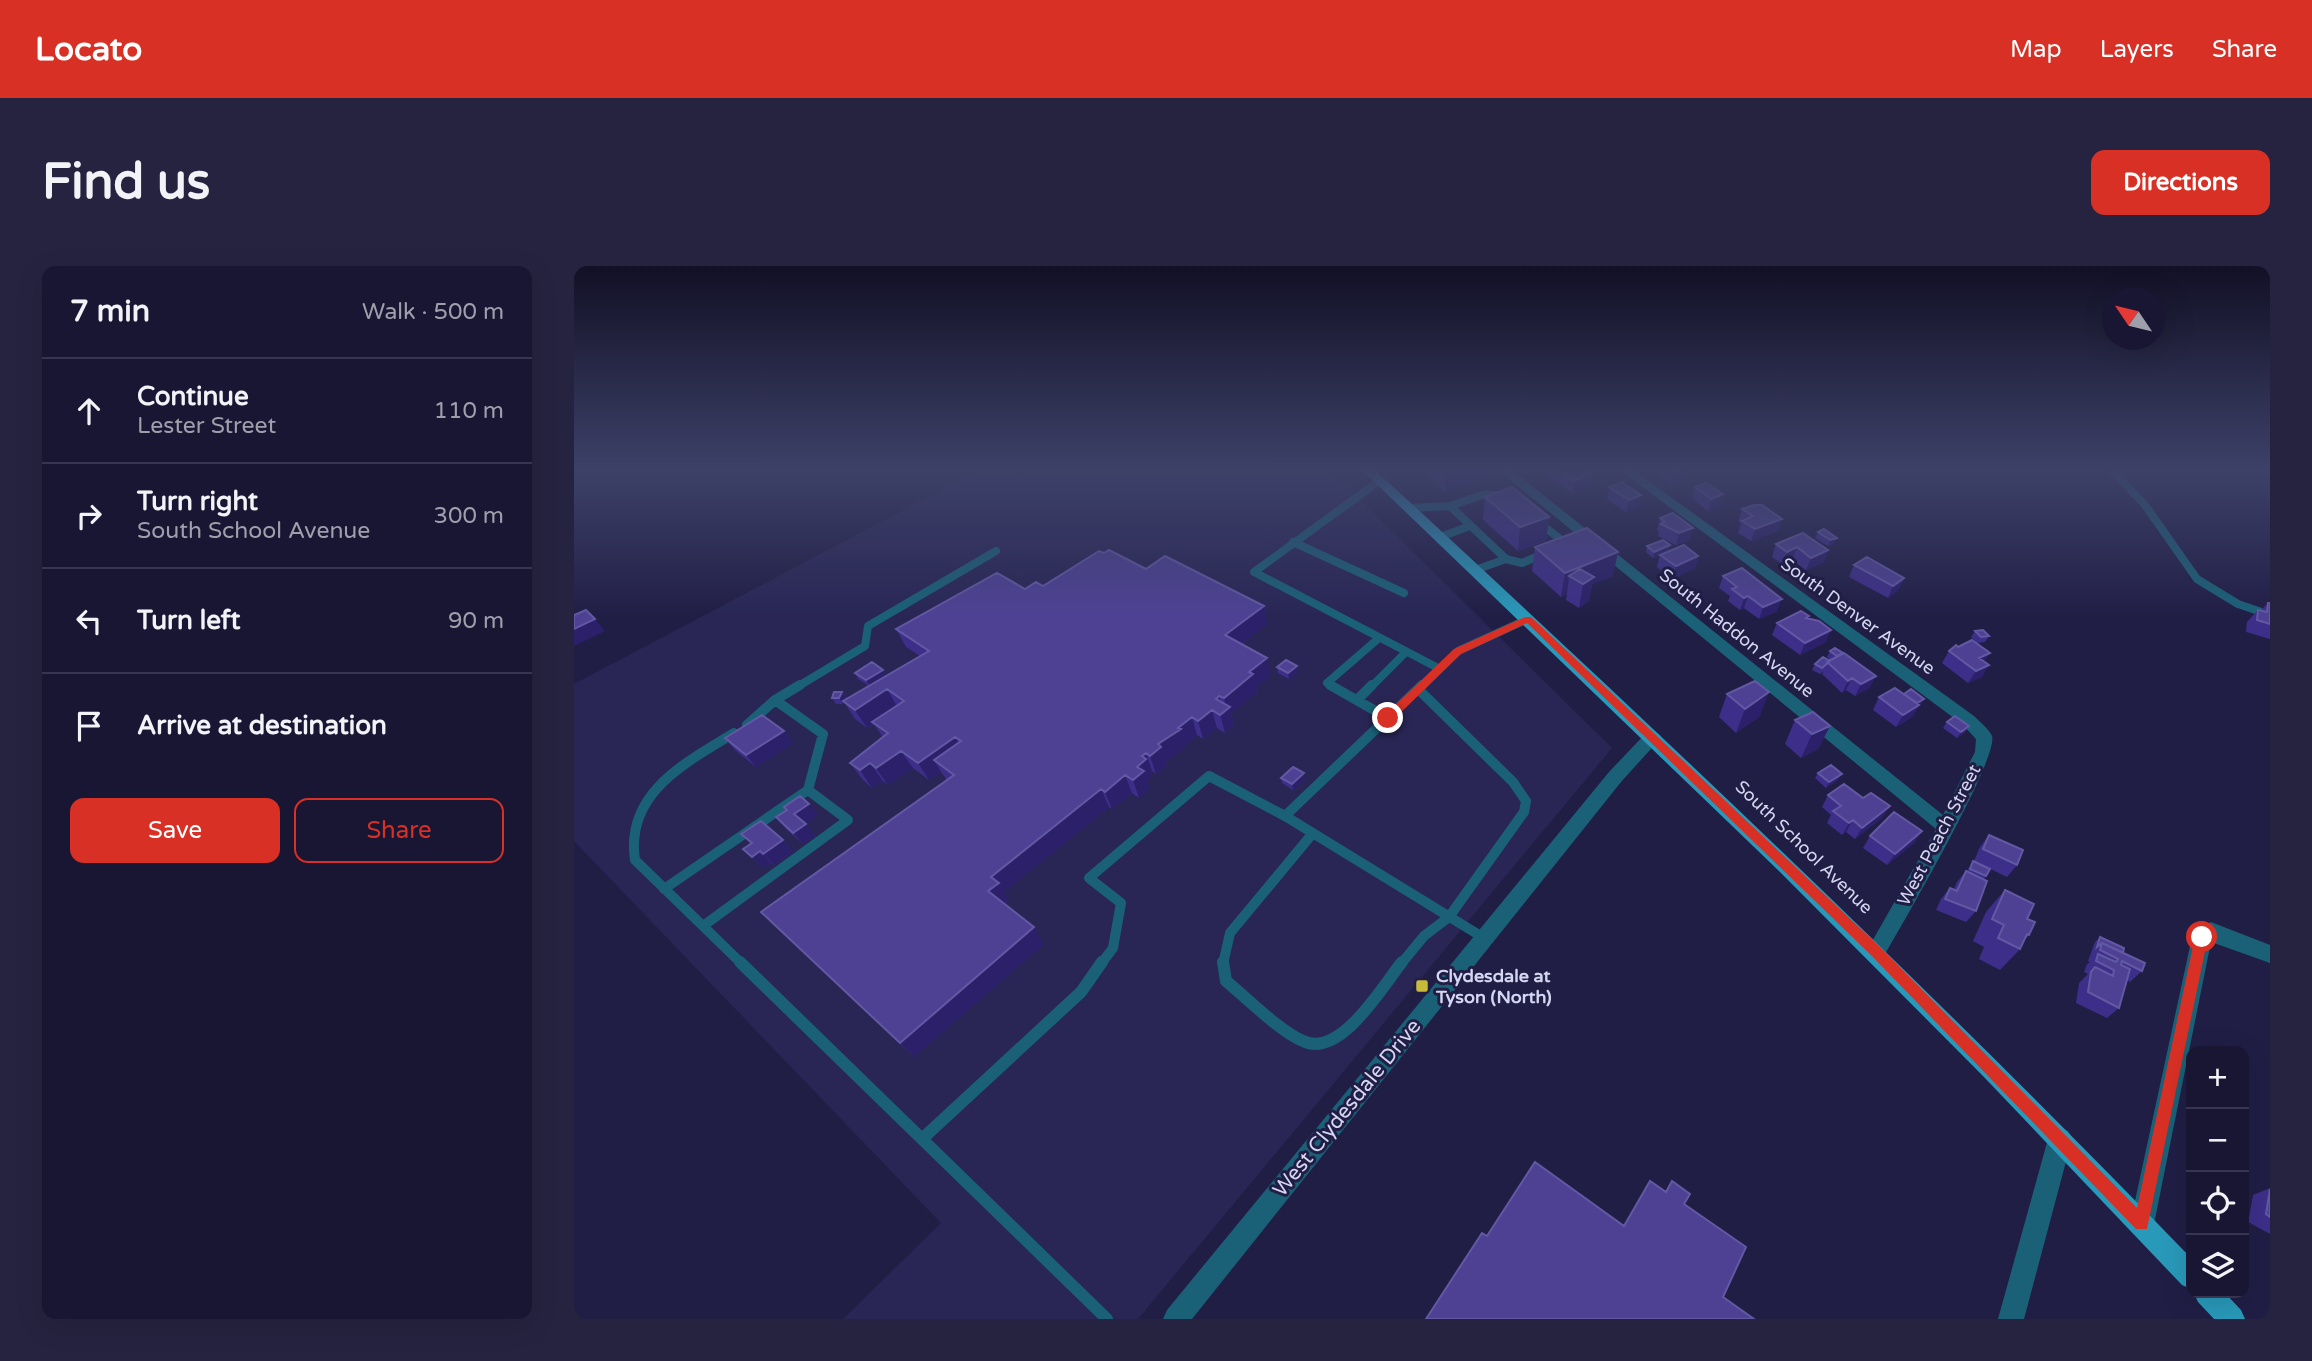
<!DOCTYPE html>
<html lang="en">
<head>
<meta charset="utf-8">
<style>
	body { margin:0; font-family:"Varela Round",sans-serif; background:#262340; color:#f1f3f6 }
	.controls { position:absolute; right:21px; bottom:21px; display:grid; overflow:hidden; border-radius:14px; box-shadow:0 7px 28px #0002 }
	.controls button { width:63px; height:63px; display:grid; place-items:center; padding:0; border:0; border-bottom:2px solid #37354f; background:#191634; color:#f1f3f6; font:35px sans-serif }
	.compass { position:absolute; left:1528px; top:21px; width:63px; height:63px; border-radius:50%; background:#191634; box-shadow:0 7px 28px #0002; rotate:305deg }
	.stop { position:absolute; width:21px; height:21px; margin:-16px; border:5px solid #d93025; border-radius:50%; background:#fff }
	.stop.end { background:#d93025; border-color:#fff; box-shadow:0 2px 7px #0008 }
	.list { margin:0; padding:0; list-style:none }
	h2 { display:flex; justify-content:space-between; align-items:center; height:91px; margin:0; padding:0 28px; font-size:30px }
	h2 small { font-size:23px; font-weight:400; color:#9f9fac }
	.list li { display:grid; grid-template-columns:46px 1fr auto; gap:21px; align-items:center; box-sizing:border-box; height:105px; padding:0 28px; border-top:2px solid #37354f }
	.list b { display:block; font-size:26px; white-space:nowrap }
	.list p { margin:0; font-size:23px; white-space:nowrap; color:#9f9fac }
	.list em { font-size:23px; font-style:normal; color:#9f9fac }
	.actions { display:flex; gap:14px; padding:21px 28px }
	.actions a { flex:1; padding:16px 0; border:2px solid #d93025; border-radius:14px; text-align:center; font-size:24px; color:#d93025 }
	.actions .main { background:#d93025; color:#fff }
	.icon { flex:none; width:38px; height:38px; fill:none; stroke:currentColor; stroke-width:2; stroke-linecap:round; stroke-linejoin:round }
	.map { position:relative; flex:none; width:1696px; height:1053px; overflow:hidden; border-radius:14px }
	header { display:flex; align-items:center; gap:42px; box-sizing:border-box; height:98px; padding:0 35px; background:#d93025; color:#fff }
	header strong { font-size:33px }
	nav { display:flex; gap:38px; margin-inline-start:auto; font-size:24px }
	.intro { display:flex; align-items:center; justify-content:space-between; box-sizing:border-box; height:168px; padding:0 42px }
	h1 { margin:0; font-size:49px }
	.button { padding:18px 32px; border-radius:14px; background:#d93025; color:#fff; font-size:24px; font-weight:700 }
	main { display:flex; gap:42px; padding:0 42px }
	aside { flex:1; background:#191634; border-radius:14px; box-shadow:0 7px 28px #0002 }
	.map>svg:first-child { display:block }
	.built { fill:#292655 }
	.lines { fill:none; stroke-linecap:round; stroke-linejoin:round }
	.service-far2 { stroke:#1a6177; stroke-width:8 }
	.service-far1 { stroke:#1a6177; stroke-width:10 }
	.service { stroke:#1a6177; stroke-width:12 }
	.minor { fill:#1a6177; fill-rule:evenodd }
	.primary { fill:#2999ba; fill-rule:evenodd }
	.wall { fill:#3d2f89 }
	.shaded-wall { fill:#2b2069 }
	.building { fill:#4e4194; stroke:#6358a3; stroke-width:2 }
	.route { fill:#d93025 }
	.poi-dot { fill:#c9bb3a; stroke:#211e46; stroke-width:2.5 }
	.labels { text-anchor:middle; dominant-baseline:central; stroke-width:6; stroke-linejoin:round; paint-order:stroke }
	.street-label { font-size:18px; fill:#d5d6f1; stroke:#211e46 }
	.poi-label { font-size:18px; font-weight:bold; fill:#d5d6f1; stroke:#211e46; text-anchor:start }
	.near-street-label { font-size:21px; fill:#d5d6f1; stroke:#211e46 }
</style>
</head>
<body>
<header>
<strong>Locato</strong>
<nav><a>Map</a><a>Layers</a><a>Share</a></nav>
</header>
<div class="intro"><h1>Find us</h1><a class="button">Directions</a></div>
<main>
<aside>
<h2>7 min<small>Walk · 500 m</small></h2>
<ul class="list">
<li><svg class="icon" aria-label="ahead" viewBox="0 0 24 24"><path d="M12 20V5M6 11l6-6 6 6"/></svg><div><b>Continue</b><p>Lester Street</p></div><em>110 m</em></li>
<li><svg class="icon" aria-label="right" viewBox="0 0 24 24"><path d="M7 20v-9h11M14 6l5 5-5 5"/></svg><div><b>Turn right</b><p>South School Avenue</p></div><em>300 m</em></li>
<li><svg class="icon" aria-label="left" viewBox="0 0 24 24"><path d="M17 20v-9H6M10 6l-5 5 5 5"/></svg><div><b>Turn left</b></div><em>90 m</em></li>
<li><svg class="icon" aria-label="arrive" viewBox="0 0 24 24"><path d="M6 21V4h12l-3 4 3 4H6"/></svg><div><b>Arrive at destination</b></div></li>
</ul>
<div class="actions"><a class="main">Save</a><a>Share</a></div>
</aside>
<div class="map">
<svg width="1696" height="1053" viewBox="0 0 1696 1053">
	<rect width="100%" height="100%" fill="#211e46"/>
	<path class="built" d="M407 203H755L1038 482 564 1053H269L367 957 0 575V418Z"/>
	<g class="lines">
		<path class="service-far2" d="M1537 203 1571 239 1623 313 1664 338 1696 349
			M805 215 680 306 866 403
			M876 240 932 293
			M835 242 876 240 911 228 929 230
			M866 271 896 260
			M719 276 830 327
			M901 304 932 293 948 297 981 283 985 272 964 256
			M223 421 291 380 294 360 422 285
			M759 421 753 417 805 372
			M797 421 832 386
			M847 421 884 385 954 353"/>
		<path class="service-far1" d="M756 419 814 452
			M848 419 711 550 910 672
			M783 434 798 419
			M173 459 201 434 226 419
			M160 467C111 497 51 527 61 594L168 698
			M90 623 234 524 249 468 201 434
			M129 660 274 554 234 524
			M527 698 539 682 547 637 515 612 635 510 711 550
			M649 698 656 667 739 567
			M827 698 850 670 875 651 950 546 952 535 939 516 844 423"/>
		<path class="service" d="M166 696 533 1053
			M649 696 652 715C674 733 704 764 729 775 766 793 808 721 828 696
			M348 873 507 726 528 696"/>
		<path class="minor" d="M923 203H937L1369 549 1401 486 1402 473 1388 458 1044 203H1058L1400 450C1405 455 1415 463 1418 470 1425 493 1326 662 1309 692L1302 695 1295 692 1292 686 1362 563Z
			M1079 464 1087 470 1085 474 1047 516 618 1053H589L593 1044 1035 506 1073 466Z
			M1637 656 1696 679V697L1637 676 1580 958 1577 967 1568 970 1559 967 1556 958 1618 671 1621 665Z
			M1486 861 1494 865 1498 873 1450 1053H1424L1474 873 1478 865Z"/>
		<path class="primary" d="M787 203H800C1079 460 1354 720 1617 992V1023L1608 1019 1409 810 1205 605Z
			M1620 1027H1651L1667 1044 1671 1053H1640L1624 1036Z"/>
	</g>
	<path class="wall" d="M851 203H920L919 210 871 226 851 208Z
		M975 203H1013L1018 207 1016 219 999 227 974 211Z
		M1076 203H1110V204L1108 215 1098 219Z
		M1035 221 1065 241 1052 246 1033 233Z
		M1121 221 1146 240 1134 245 1118 233Z
		M911 231 975 251 972 275 944 285 909 254Z
		M1168 243 1204 265 1177 275 1164 267 1167 257 1164 255Z
		M1086 252 1116 274 1102 279 1084 270 1085 266 1083 264Z
		M1244 266 1260 278 1254 280 1241 272Z
		M1202 278 1254 284 1250 296 1232 304 1218 294 1208 298 1198 291Z
		M1073 280 1095 285 1079 292 1072 286Z
		M961 281 1039 310 1018 318 1015 335 1005 342 992 334 993 328 987 331 958 305Z
		M1086 289 1124 290 1121 302 1098 313 1083 301Z
		M1280 299 1330 312 1324 324 1314 332 1275 311Z
		M572 303 690 340 693 358 667 378 696 410 682 421 683 426 657 447 660 459 651 467 643 462 629 473 623 469 611 479 612 481 592 495 593 499 582 508 578 505 577 506 578 510 573 515 576 523 565 532 558 527 538 543 535 541 430 626 435 633 430 638 470 678 340 791 187 646 373 514 367 506 355 514 339 502 314 519 309 515 298 522 289 514 276 497 309 472 300 458 293 462 281 453 270 436 269 438H262L258 432 268 426 272 432 295 420 284 413 281 407 309 404 312 410 346 390 332 381 322 363 451 323Z
		M1149 310 1203 345 1185 353 1170 342 1166 344 1154 335 1156 330 1145 322Z
		M1694 337H1696V373L1672 366 1673 356 1684 344H1687Z
		M1235 350 1234 352 1252 376 1226 389 1198 369 1203 357Z
		M1401 365 1415 370 1411 376 1403 377 1397 371Z
		M1256 385 1302 410 1295 422 1281 430 1272 424 1268 427 1248 408 1250 405 1246 408 1238 404 1241 398 1257 394 1253 391Z
		M1375 385 1411 395 1408 411 1394 417 1368 397Z
		M723 400 724 406 715 413 704 407 703 401Z
		M1153 428 1186 450 1162 467 1145 451Z
		M1329 428 1350 433 1338 451 1322 461 1299 444 1305 431Z
		M1221 454 1256 460 1244 483 1227 492 1211 478Z
		M1373 456 1395 460 1391 466 1383 472 1369 462Z
		M210 465 219 477 182 501 161 484 151 472Z
		M1244 507 1264 514 1252 522 1241 512Z
		M707 512 730 513 719 524 708 517Z
		M1254 529 1308 552 1281 573 1272 566 1268 569 1253 557 1257 549 1248 541Z
		M210 541 244 549 232 558 241 570 229 578 212 563 202 551 212 544Z
		M1348 565 1340 577 1313 599 1289 582 1296 570Z
		M167 568 209 574 219 586 200 599 197 597 189 602 169 583 177 578Z
		M1415 569 1443 599 1433 611 1400 595 1406 581Z
		M1399 595 1412 610 1410 613 1402 645 1392 656 1362 644 1367 633 1376 622 1380 623 1383 616 1392 605H1393Z
		M1431 624 1453 653 1455 669 1450 675 1446 683 1426 704 1405 693 1410 681 1399 675 1412 646Z
		M1526 671 1549 687 1568 705 1556 716 1553 714 1545 742 1533 752 1502 737 1505 717 1514 708 1510 706 1513 698 1516 696 1514 695 1521 676Z
		M1617 885V902L1614 900Z
		M1696 922V968L1674 956 1679 929Z"/>
	<path class="shaded-wall" d="M871 203H920L919 210 871 226Z
		M1110 204 1108 215 1098 219 1100 207Z
		M1018 207 1016 219 999 227 1000 215Z
		M1149 228 1146 240 1134 245 1137 233Z
		M1067 229 1065 241 1052 246 1055 234Z
		M975 251 972 275 944 285 946 261Z
		M1208 253 1204 265 1177 275 1181 263Z
		M1119 262 1116 274 1102 279 1105 267Z
		M1263 272 1260 278 1254 280 1256 274Z
		M1096 279 1095 285 1079 292 1080 286Z
		M1223 281 1218 294 1208 298 1213 286Z
		M1254 284 1250 296 1232 304 1237 292Z
		M1044 286 1039 310 1018 318 1015 335 1005 342 1009 318 995 310 993 328 987 331 991 307Z
		M1124 290 1121 302 1098 313 1102 300Z
		M1330 312 1324 324 1314 332 1319 320Z
		M1174 330 1170 342 1166 344 1170 332Z
		M1208 333 1203 345 1185 353 1189 341Z
		M690 340 693 358 655 387 651 369Z
		M21 353 31 365 0 380V363Z
		M1257 364 1252 376 1226 389 1231 377Z
		M1416 387 1408 399 1398 404 1405 392Z
		M693 392 696 410 682 421 683 426 657 447 660 459 651 467 642 433 645 430 649 447 652 444 650 432 675 406Z
		M1415 399 1408 411 1394 417 1402 405Z
		M723 400 724 406 715 413 714 407Z
		M309 404 312 410 296 420 292 414Z
		M1302 410 1295 422 1281 430 1287 418Z
		M1278 412 1272 424 1268 427 1274 415Z
		M313 423 324 442 293 462 281 444Z
		M268 426 272 432 269 438 265 432Z
		M1195 426 1186 450 1162 467 1171 443Z
		M1350 433 1338 451 1322 461 1329 449 1343 437Z
		M638 444 643 462 629 473 624 455Z
		M618 451 623 469 611 479 612 481 592 495 593 499 582 508 576 490 584 478Z
		M1256 460 1244 483 1227 492 1238 468Z
		M1395 460 1391 466 1383 472 1387 466Z
		M210 465 219 477 182 501 172 489Z
		M381 471 391 489 360 494 367 506 355 514 344 497Z
		M327 485 339 502 314 519 302 502Z
		M572 487 578 505 577 506 578 510 573 515 576 523 565 532 559 514 563 501 568 490Z
		M296 497 309 515 298 522 286 504Z
		M730 507V513L719 524 718 518Z
		M1268 508 1264 514 1252 522 1255 516Z
		M551 509 558 527 538 543 531 526Z
		M527 523 535 541 430 626 435 633 425 642 414 625 417 611Z
		M235 538 244 549 230 560 220 548Z
		M1316 540 1308 552 1281 573 1288 562Z
		M1279 554 1272 566 1268 569 1275 557Z
		M232 558 241 570 229 578 219 567Z
		M1348 565 1340 577 1313 599 1321 588Z
		M209 574 219 586 200 599 189 588Z
		M186 585 197 597 189 602 178 591Z
		M460 661 470 678 340 791 326 777Z"/>
	<path class="building" d="M981 203H1013L1018 207 1000 215Z
		M1095 203H1110V204L1100 207Z
		M1048 216 1067 229 1055 234 1035 221Z
		M1132 217 1149 228 1137 233 1121 221Z
		M938 221 975 251 946 261 911 231Z
		M1180 239H1188L1208 253 1181 263 1168 255 1179 250 1168 243Z
		M1099 247 1119 262 1105 267 1087 258 1091 256 1086 252Z
		M1013 262 1044 286 991 307 961 281Z
		M1250 263 1263 272 1256 274 1244 266Z
		M1229 267 1254 284 1237 292 1223 281 1213 286 1202 278Z
		M1089 274 1096 279 1080 286 1073 280Z
		M1110 279 1124 290 1102 300 1086 289Z
		M535 284 572 303 591 290 690 340 651 369 693 392 675 406 679 408 650 432 645 430 642 433 656 441 646 449 638 444 624 455 618 451 604 462 607 463 584 478 587 481 576 490 572 487 568 490 572 493 563 501 570 505 559 514 551 509 531 526 527 523 417 611 425 617 414 625 460 661 326 777 187 646 380 509 360 494 387 475 381 471 344 497 327 485 302 502 296 497 286 504 276 497 314 467 298 456 330 435 313 423 281 444 269 435 355 385 322 363 423 307 451 323 462 316 469 320 525 285 530 287Z
		M1293 291 1330 312 1319 320 1280 299Z
		M1168 302 1208 333 1189 341 1174 330 1170 332 1158 323 1163 321 1149 310Z
		M1006 303 1020 311 1009 318 995 310Z
		M1694 337H1696V358L1683 354 1684 344 1693 346Z
		M12 344 21 353 0 363V349Z
		M1227 345 1235 350 1232 352 1245 355 1257 364 1231 377 1203 357Z
		M1409 364 1415 370 1407 371 1401 365Z
		M1398 374 1416 387 1405 392 1415 399 1402 405 1375 385 1382 379 1384 381Z
		M1261 382 1269 387 1263 390 1256 385Z
		M1270 387 1302 410 1287 418 1278 412 1274 415 1253 396Z
		M1249 391 1256 395 1248 402 1241 398Z
		M712 394 723 400 714 407 703 401Z
		M298 396 309 404 292 414 281 407Z
		M1181 415 1195 426 1171 443 1153 428Z
		M1321 422 1345 439 1329 449 1305 431Z
		M1337 423 1350 433 1343 437 1330 428Z
		M260 426H268L265 432H258Z
		M1239 446 1256 460 1238 468 1221 454Z
		M188 449 210 465 172 489 151 472Z
		M1381 450 1395 460 1387 466 1373 456Z
		M1257 499 1268 508 1255 516 1244 507Z
		M719 501 730 507 718 518 707 512Z
		M1270 518 1289 532 1297 527 1316 540 1288 562 1279 554 1275 557 1259 545 1267 540 1254 529Z
		M226 530 235 538 220 548 232 558 219 567 202 551 213 544 210 541Z
		M1320 546 1348 565 1321 588 1296 570Z
		M187 555 209 574 189 588 186 585 178 591 169 583 178 577 167 568Z
		M1415 569 1449 584 1443 599 1409 583Z
		M1399 595 1416 603 1412 610 1396 603Z
		M1392 605 1413 615 1402 645 1371 633 1376 622 1383 625Z
		M1431 624 1460 638 1453 653 1461 656 1455 669 1453 668 1446 683 1424 672 1430 659 1418 653Z
		M1526 671 1550 682 1549 687 1528 677 1523 681Z
		M1528 677 1571 697 1568 705 1548 695 1547 699 1556 703 1545 742 1514 726 1517 706 1521 701 1539 710 1540 704 1522 695 1524 688 1542 696 1544 693 1526 684Z
		M1670 881 1673 883 1670 896Z
		M961 896 1050 960 1076 915 1092 926 1098 915 1116 928 1110 938 1172 981 1149 1031 1180 1053H852L908 967 913 970Z
		M1696 923V951L1692 948Z"/>
	<linearGradient id="sky" x2="0" y2="1"><stop stop-color="#121026"/><stop offset="0.58" stop-color="#3d4168"/><stop offset="1" stop-color="#3d4168" stop-opacity="0"/></linearGradient>
	<rect width="1696" height="351" fill="url(#sky)"/>
	<path class="route" d="M951 351H957L1307 682 1563 942 1621 671 1623 667H1632L1634 671 1573 963H1562L1298 690 953 357 887 388 818 455H811V449L880 383Z"/>
	<rect class="poi-dot" x="841" y="713" width="14" height="14" rx="3.5"/>
	<g class="labels">
		<g class="street-label">
			<text transform="translate(1284 350) rotate(36)">South Denver Avenue</text>
			<text transform="translate(1163 367) rotate(39)">South Haddon Avenue</text>
			<text transform="translate(1365 569) rotate(-62)">West Peach Street</text>
			<text transform="translate(1230 581) rotate(44)">South School Avenue</text>
		</g>
		<g class="poi-label">
			<text x="862" y="710">Clydesdale at<tspan x="862" dy="21">Tyson (North)</tspan></text>
		</g>
		<g class="near-street-label">
			<text transform="translate(773 842) rotate(-51)">West Clydesdale Drive</text>
		</g>
	</g>
</svg>
<div class="controls">
<button>+</button>
<button>−</button>
<button><svg class="icon" aria-label="locate" viewBox="0 0 24 24"><circle cx="12" cy="12" r="6"/><path d="M12 2v4M12 18v4M2 12h4M18 12h4"/></svg></button>
<button><svg class="icon" aria-label="layers" viewBox="0 0 24 24"><path d="M12 4l9 5-9 5-9-5zM3 14l9 5 9-5"/></svg></button>
</div>
<svg class="compass" viewBox="-18 -18 36 36"><path d="M0-13l5 13h-10z" fill="#e53935"/><path d="M0 13l5-13h-10z" fill="#9f9fac"/></svg>
<div class="stop" style="left:1628px;top:671px"></div>
<div class="stop end" style="left:814px;top:452px"></div>
</div>
</main>
</body>
</html>
